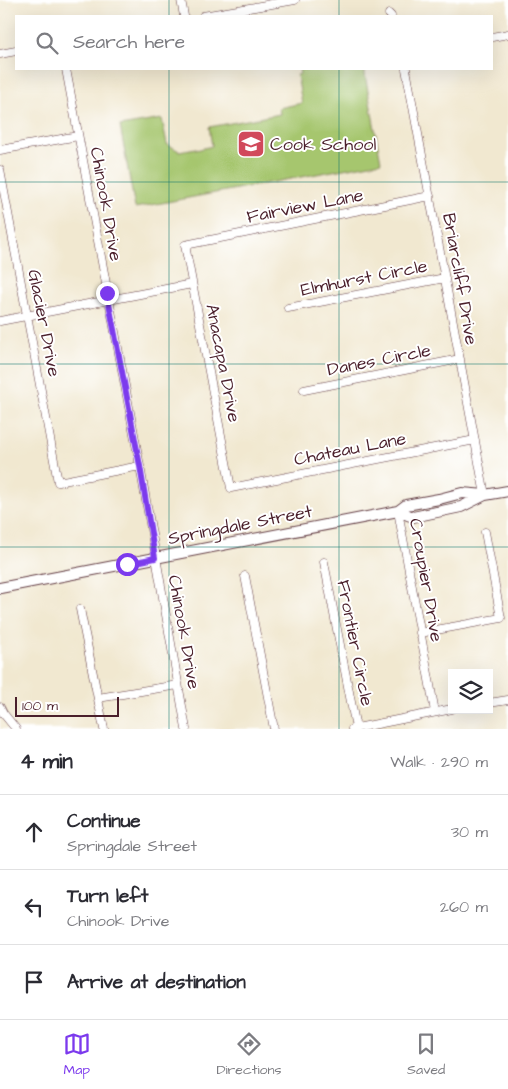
<!DOCTYPE html>
<html lang="en">
<head>
<meta charset="utf-8">
<style>
	body { margin:0; font-family:"Architects Daughter",sans-serif; background:#f2f2f3; color:#2b2b33 }
	.controls { position:absolute; right:15px; bottom:15px; display:grid; overflow:hidden; border-radius:0px; box-shadow:0 5px 20px #0002 }
	.controls button { width:45px; height:45px; display:grid; place-items:center; padding:0; border:0; border-bottom:1px solid #e1e1e2; background:#fff; color:#2b2b33; font:25px sans-serif }
	.scale { position:absolute; left:15px; bottom:12px; width:104px; box-sizing:border-box; padding-left:5px; border:2px solid #4a1f2b; border-top:0; font-size:14px; line-height:18px; white-space:nowrap; color:#4a1f2b; -webkit-text-stroke:4px #fff; paint-order:stroke }
	.stop { position:absolute; width:15px; height:15px; margin:-11px; border:4px solid #7c3aed; border-radius:50%; background:#fff }
	.stop.end { background:#7c3aed; border-color:#fff; box-shadow:0 1px 5px #0008 }
	.list { margin:0; padding:0; list-style:none }
	h2 { display:flex; justify-content:space-between; align-items:center; height:65px; margin:0; padding:0 20px; font-size:21px }
	h2 small { font-size:16px; font-weight:400; color:#7c7c81 }
	.list li { display:grid; grid-template-columns:32px 1fr auto; gap:15px; align-items:center; box-sizing:border-box; height:75px; padding:0 20px; border-top:1px solid #e1e1e2 }
	.list b { display:block; font-size:19px; white-space:nowrap }
	.list p { margin:0; font-size:16px; white-space:nowrap; color:#7c7c81 }
	.list em { font-size:16px; font-style:normal; color:#7c7c81 }
	.icon { flex:none; width:28px; height:28px; fill:none; stroke:currentColor; stroke-width:2; stroke-linecap:round; stroke-linejoin:round }
	.map { position:relative; flex:none; width:508px; height:729px; overflow:hidden }
	.search { position:absolute; background:#fff; box-shadow:0 5px 20px #0002; left:15px; right:15px; top:15px; height:55px; display:flex; align-items:center; gap:12px; box-sizing:border-box; padding:0 18px; border-radius:0px; color:#7c7c81; font-size:19px }
	.sheet { height:290px; background:#fff }
	nav { display:flex; justify-content:space-around; align-items:center; box-sizing:border-box; height:70px; border-top:1px solid #e1e1e2; background:#fff; font-size:14px; color:#7c7c81 }
	nav a { display:grid; justify-items:center; gap:2px }
	nav .on { color:#7c3aed }
	.map>svg:first-child { display:block }
	.green { fill:#a6c66e; stroke:#78724c }
	.lines { fill:none; stroke-linecap:round; stroke-linejoin:round }
	.minor-casing { stroke:#633d44; stroke-width:9 }
	.major-casing { stroke:#633d44; stroke-width:12 }
	.minor { stroke:#fff; stroke-width:8 }
	.major { stroke:#fff; stroke-width:10 }
	.route { stroke:#7c3aed; stroke-width:6 }
	.grid { fill:none; stroke:#0f766e; stroke-width:1; stroke-opacity:0.55 }
	.labels { text-anchor:middle; dominant-baseline:central; stroke-width:4; stroke-linejoin:round; paint-order:stroke }
	.poi-label { font-size:18px; fill:#4a1f2b; stroke:#fff; text-anchor:start }
	.street-label { font-size:18px; fill:#4a1f2b; stroke:#fff }
</style>
</head>
<body>
<div class="map">
<svg width="508" height="729" viewBox="0 0 508 729">
	<rect width="100%" height="100%" fill="#fff"/>
	<filter id="ink" filterUnits="userSpaceOnUse"><feTurbulence type="fractalNoise" baseFrequency=".02" numOctaves="2"/><feDisplacementMap in="SourceGraphic" scale="10" xChannelSelector="R" yChannelSelector="G"/><feConvolveMatrix kernelMatrix="1 2 1 2 8 2 1 2 1" color-interpolation-filters="sRGB"/></filter>
	<filter id="wash" filterUnits="userSpaceOnUse"><feTurbulence type="fractalNoise" baseFrequency=".0096" numOctaves="4" result="noise"/><feDisplacementMap in="SourceGraphic" scale="20" xChannelSelector="R" yChannelSelector="G"/><feGaussianBlur stdDeviation="1.12" result="paint"/><feColorMatrix in="noise" values="0 0 0 0 0 0 0 0 0 0 0 0 0 0 0 0 0 1.4 0 .05"/><feComposite in="paint" operator="in"/></filter>
	<g filter="url(#wash)">
		<rect width="100%" height="100%" fill="#f1e8d0"/>
		<path class="green" d="M299 69H364L381 162 135 208 120 126 162 119 167 144 179 151 196 148V150L212 146 209 127 280 114 279 108 302 103 297 75 300 74Z"/>
	</g>
	<g filter="url(#ink)">
		<g class="lines">
			<g class="minor-casing">
				<path id="minor" d="M181 0 184 16
					M389 14 391 16
					M203 16 295 0
					M492 37 508 34
					M0 54 16 51
					M66 69 140 466 186 729
					M406 69 485 495
					M0 150 78 136
					M0 170 58 482 140 466
					M430 196 185 245 231 488 475 440
					M288 308 445 278
					M0 321 192 284
					M304 390 460 359
					M398 511 435 712
					M324 562 356 728
					M245 576 274 729
					M80 609 104 729
					M420 633 501 618 485 532
					M98 698 178 685
					M489 703 508 700
					M0 707 3 713 16 729
					M352 729 452 709"/>
			</g>
			<g class="major-casing">
				<path id="major" d="M398 511 413 517 461 507 485 495 508 491
					M0 588 398 511 406 505 439 499 462 493 485 495"/>
			</g>
			<use href="#minor" class="minor"/>
			<use href="#major" class="major"/>
		</g>
	</g>
	<g class="lines" filter="url(#ink)">
		<path class="route" d="M107 293 140 466 155 558 127 564"/>
	</g>
	<path class="grid" d="M169 0V16M339 0V16M169 69V729M339 69V729M0 182H508M0 364H508M0 547H508"/>
	<defs>
		<g id="school-square" transform="scale(1.4375)"><rect x="-9" y="-9" width="18" height="18" rx="4" fill="#d1495b" stroke="#fff"/><path d="M0-5L7-2L0 1L-7-2ZM-4 1L0 2.5L4 1V4Q0 6-4 4Z" fill="#fff"/></g>
	</defs>
	<g fill-rule="evenodd">
		<use href="#school-square" x="251" y="144"/>
	</g>
	<g class="labels">
		<g class="poi-label">
			<text x="270" y="144">Cook School</text>
		</g>
		<g class="street-label">
			<text transform="translate(106 204) rotate(80)">Chinook Drive</text>
			<text transform="translate(305 206) rotate(-11)">Fairview Lane</text>
			<text transform="translate(364 278) rotate(-11)">Elmhurst Circle</text>
			<text transform="translate(460 279) rotate(80)">Briarcliff Drive</text>
			<text transform="translate(44 323) rotate(79)">Glacier Drive</text>
			<text transform="translate(379 360) rotate(-11)">Danes Circle</text>
			<text transform="translate(223 363) rotate(79)">Anacapa Drive</text>
			<text transform="translate(350 449) rotate(-11)">Chateau Lane</text>
			<text transform="translate(240 525) rotate(-11)">Springdale Street</text>
			<text transform="translate(426 580) rotate(80)">Croupier Drive</text>
			<text transform="translate(184 632) rotate(80)">Chinook Drive</text>
			<text transform="translate(355 643) rotate(79)">Frontier Circle</text>
		</g>
	</g>
</svg>
<div class="controls">
<button><svg class="icon" aria-label="layers" viewBox="0 0 24 24"><path d="M12 4l9 5-9 5-9-5zM3 14l9 5 9-5"/></svg></button>
</div>
<div class="scale">100 m</div>
<div class="stop" style="left:127px;top:564px"></div>
<div class="stop end" style="left:107px;top:293px"></div>
<div class="search"><svg class="icon" aria-label="search" viewBox="0 0 24 24"><circle cx="10" cy="10" r="6"/><path d="M15 15l6 6"/></svg>Search here</div>
</div>
<section class="sheet">
<h2>4 min<small>Walk · 290 m</small></h2>
<ul class="list">
<li><svg class="icon" aria-label="ahead" viewBox="0 0 24 24"><path d="M12 20V5M6 11l6-6 6 6"/></svg><div><b>Continue</b><p>Springdale Street</p></div><em>30 m</em></li>
<li><svg class="icon" aria-label="left" viewBox="0 0 24 24"><path d="M17 20v-9H6M10 6l-5 5 5 5"/></svg><div><b>Turn left</b><p>Chinook Drive</p></div><em>260 m</em></li>
<li><svg class="icon" aria-label="arrive" viewBox="0 0 24 24"><path d="M6 21V4h12l-3 4 3 4H6"/></svg><div><b>Arrive at destination</b></div></li>
</ul>
</section>
<nav>
<a class="on"><svg class="icon" aria-label="map" viewBox="0 0 24 24"><path d="M3 6l6-2 6 2 6-2v14l-6 2-6-2-6 2zM9 4v14M15 6v14"/></svg>Map</a>
<a><svg class="icon" aria-label="directions" viewBox="0 0 24 24"><path d="M12 3l9 9-9 9-9-9zM9 14v-3h6M13 9l2 2-2 2"/></svg>Directions</a>
<a><svg class="icon" aria-label="saved" viewBox="0 0 24 24"><path d="M7 4h10v16l-5-4-5 4z"/></svg>Saved</a>
</nav>
</body>
</html>
